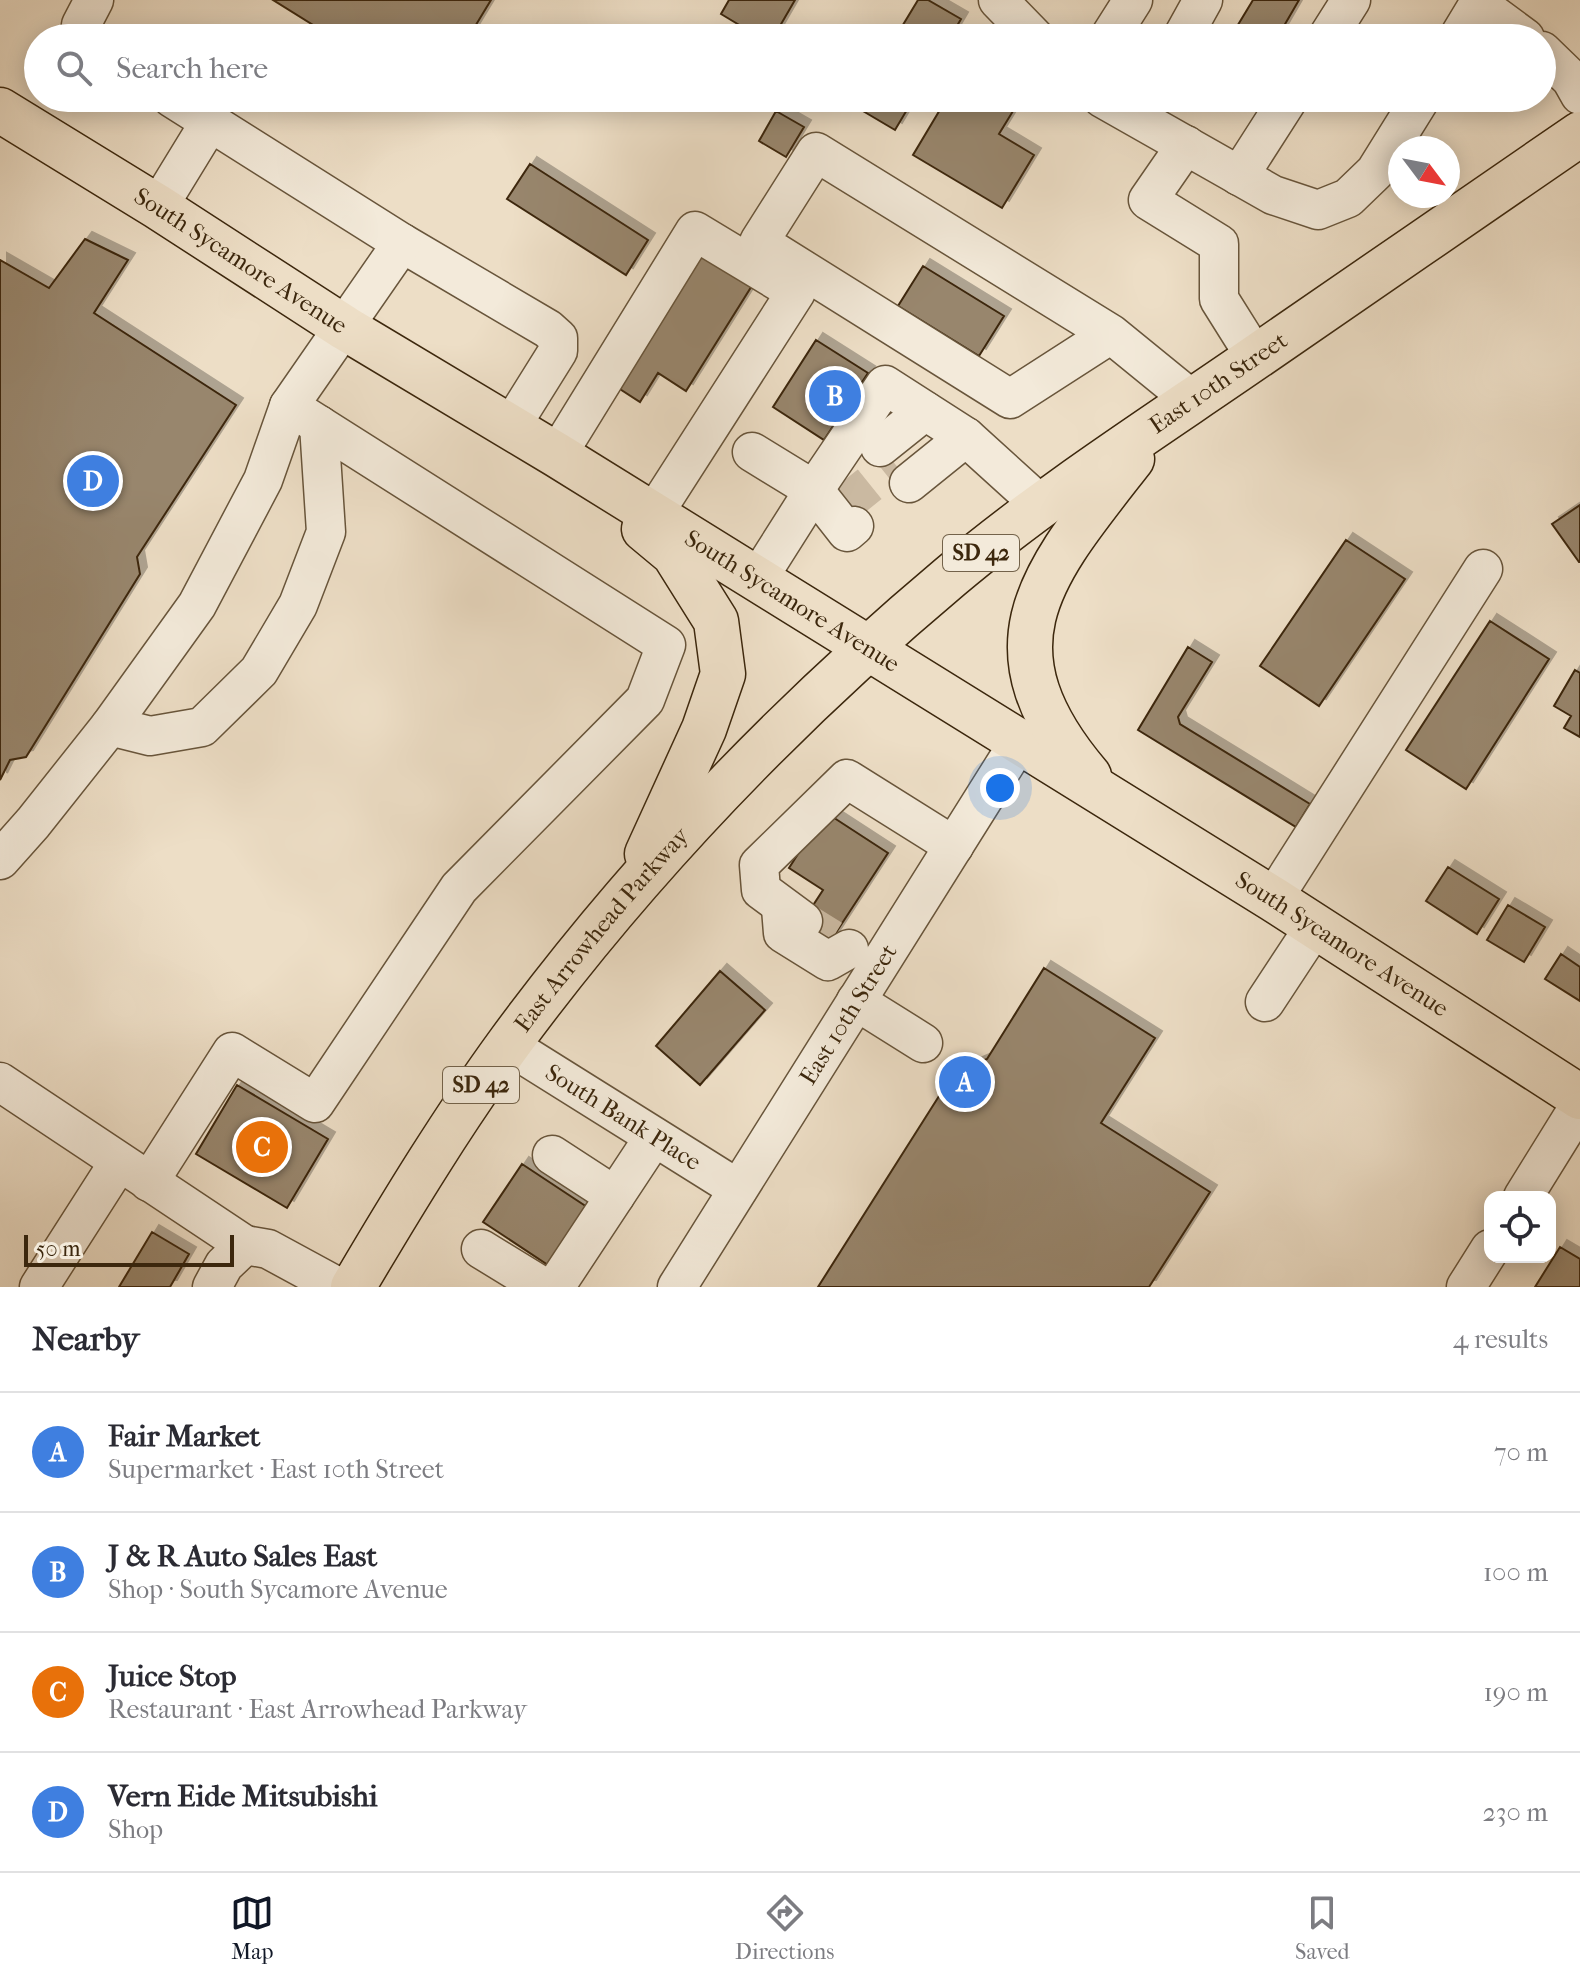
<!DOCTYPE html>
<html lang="en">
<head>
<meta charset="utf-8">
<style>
	body { margin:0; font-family:"IM FELL French Canon",serif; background:#f2f2f3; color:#2b2b33 }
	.controls { position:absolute; right:24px; bottom:24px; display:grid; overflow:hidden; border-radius:16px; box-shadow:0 4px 20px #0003 }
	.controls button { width:72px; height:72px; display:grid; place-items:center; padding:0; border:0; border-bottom:2px solid #e1e1e2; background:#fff; color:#2b2b33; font:40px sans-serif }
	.compass { position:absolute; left:1388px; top:136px; width:72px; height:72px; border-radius:50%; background:#fff; box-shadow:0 4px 20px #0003; rotate:122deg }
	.scale { position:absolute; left:24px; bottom:20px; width:210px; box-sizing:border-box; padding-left:8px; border:4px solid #3c270d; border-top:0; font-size:22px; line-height:28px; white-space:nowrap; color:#3c270d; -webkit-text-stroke:6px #f3eada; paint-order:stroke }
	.you { position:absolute; left:1000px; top:788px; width:28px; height:28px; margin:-20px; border:6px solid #fff; border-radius:50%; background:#1a73e8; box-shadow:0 0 0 12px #1a73e833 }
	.badge { display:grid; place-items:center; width:52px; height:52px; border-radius:50%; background:#111827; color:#fff; font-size:26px; font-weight:700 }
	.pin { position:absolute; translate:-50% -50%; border:4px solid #fff; box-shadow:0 2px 8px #0006 }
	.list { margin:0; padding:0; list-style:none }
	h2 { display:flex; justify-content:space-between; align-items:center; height:104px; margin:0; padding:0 32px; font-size:34px }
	h2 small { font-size:26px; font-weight:400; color:#7c7c81 }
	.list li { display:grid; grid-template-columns:52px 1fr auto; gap:24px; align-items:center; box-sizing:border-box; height:120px; padding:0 32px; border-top:2px solid #e1e1e2 }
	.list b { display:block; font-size:30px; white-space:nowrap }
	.list p { margin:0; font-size:26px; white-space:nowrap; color:#7c7c81 }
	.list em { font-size:26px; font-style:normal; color:#7c7c81 }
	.icon { flex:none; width:44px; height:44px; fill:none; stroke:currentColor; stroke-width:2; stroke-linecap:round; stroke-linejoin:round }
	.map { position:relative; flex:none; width:1580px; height:1287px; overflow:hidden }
	.search { position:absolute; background:#fff; box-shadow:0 4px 20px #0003; left:24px; right:24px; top:24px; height:88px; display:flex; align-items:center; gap:20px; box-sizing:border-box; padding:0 28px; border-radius:44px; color:#7c7c81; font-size:30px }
	.sheet { height:584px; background:#fff }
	nav { display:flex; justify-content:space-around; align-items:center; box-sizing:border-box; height:112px; border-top:2px solid #e1e1e2; background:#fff; font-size:22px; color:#7c7c81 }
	nav a { display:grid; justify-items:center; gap:4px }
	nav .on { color:#111827 }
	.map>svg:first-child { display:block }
	.building { fill:#98866d; stroke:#3c270d; stroke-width:2; filter:url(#shadow) }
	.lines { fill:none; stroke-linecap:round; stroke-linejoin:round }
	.minor-tunnel { stroke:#cab9a1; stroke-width:38; stroke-dasharray:38 19; stroke-linecap:butt }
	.minor-casing { stroke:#68553b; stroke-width:41 }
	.major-casing { stroke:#3c270d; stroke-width:47 }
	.minor { stroke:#f3eada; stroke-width:38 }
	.major { stroke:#eddec6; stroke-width:44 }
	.labels { text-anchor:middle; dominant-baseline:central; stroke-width:6; stroke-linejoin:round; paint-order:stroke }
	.shield { fill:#f3eada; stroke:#73624a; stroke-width:2 }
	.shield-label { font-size:22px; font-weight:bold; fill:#3c270d }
	.street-label { font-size:24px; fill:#3c270d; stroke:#f3eada }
</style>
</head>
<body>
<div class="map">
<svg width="1580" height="1287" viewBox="0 0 1580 1287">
	<defs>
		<filter id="shadow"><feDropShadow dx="7" dy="-7" stdDeviation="0" flood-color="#0004"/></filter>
	</defs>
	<rect width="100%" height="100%" fill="#eddec6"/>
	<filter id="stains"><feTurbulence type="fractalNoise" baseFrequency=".0025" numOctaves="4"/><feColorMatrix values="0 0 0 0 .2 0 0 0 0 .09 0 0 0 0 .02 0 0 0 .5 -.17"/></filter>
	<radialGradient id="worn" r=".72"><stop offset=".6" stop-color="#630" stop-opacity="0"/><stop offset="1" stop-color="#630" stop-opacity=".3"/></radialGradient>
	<path class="building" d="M273 0H491L468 38H334Z
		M729 0H795L773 38H761L721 14Z
		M918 0H928L961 19 950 38H895Z
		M1253 0H1299L1277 38H1230Z
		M841 98H914L895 130Z
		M947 98H1021L999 134 1034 155 1002 208 913 155Z
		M776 111 804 127 786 157 759 141Z
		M530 164 648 240 626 275 507 199Z
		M85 239 128 260 94 313 236 405 137 557 140 574 26 757 10 760 0 780V260L49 288Z
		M694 247 753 284 686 391 658 373 640 402 609 382Z
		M923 266 1004 316 979 356 898 306Z
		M816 340 868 373 824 440 773 407Z
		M1580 505V562H1579L1552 524Z
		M1346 540 1405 579 1319 706 1260 666Z
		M1490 621 1549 659 1466 789 1406 750Z
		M1188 647 1212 662 1178 717 1180 724 1310 804 1296 827 1138 730Z
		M1575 670 1580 673V737L1564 728 1571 716 1554 706Z
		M825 812 888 853 822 954 793 936 823 890 789 868Z
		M1448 867 1499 899 1477 934 1426 901Z
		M1508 905 1545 927 1524 962 1487 940Z
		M1561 954 1580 967V1001L1545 979Z
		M1044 968 1155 1038 1101 1123 1210 1192 1149 1287H818L953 1074 987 1059Z
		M720 971 765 1010 700 1085 656 1046Z
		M237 1085 328 1139 287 1208 196 1154Z
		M522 1164 587 1207 548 1265 483 1222Z
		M152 1232 189 1254 170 1287H119Z
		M1560 1247 1580 1259V1287H1535Z"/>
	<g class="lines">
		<path class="minor-tunnel" d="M840 508 895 464
			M803 921 832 939"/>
		<g class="minor-casing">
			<g id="minor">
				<path d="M998 0 1035 38"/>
				<path d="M1479 4 1525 38"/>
				<path d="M80 38 81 25 94 0"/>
				<path d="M1109 38 1133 0"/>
				<path d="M1182 38 1203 0"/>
				<path d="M1327 38 1351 0"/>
				<path d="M1458 38 1481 0"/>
				<path d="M1542 51 1571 79 1580 95"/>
				<path d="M1102 98 1273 195 1318 210 1348 198 1375 172 1421 98"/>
				<path d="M1186 145 1148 200 1219 244V299L1256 358"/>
				<path d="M1239 176 1289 98"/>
				<path d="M158 207 210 122"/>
				<path d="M402 243 548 329 558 338V351L510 428"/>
				<path d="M1111 334 1010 399 759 242 816 152 1111 334 1192 400"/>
				<path d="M880 447 925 411"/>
				<path d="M752 452 814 490 847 532 854 526"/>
				<path d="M557 455 695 231 796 292 653 515"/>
				<path d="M909 483 966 437"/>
				<path d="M757 580 814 490 885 385 966 437 1042 506"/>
				<path d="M110 726 150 736 202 727 259 671 298 605 326 532 319 425"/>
				<path d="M0 860 33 823 110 726 197 605 263 480 289 406 402 243 172 98"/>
				<path d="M1273 899 1483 569"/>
				<path d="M781 908 783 933 828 961 849 949"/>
				<path d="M803 921 761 890 759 865 847 779 954 846"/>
				<path d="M856 1001 923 1043"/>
				<path d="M1265 1002 1315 926"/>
				<path id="s1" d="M508 1045 738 1189"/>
				<path d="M0 1082 245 1245"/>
				<path d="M552 1155 615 1196"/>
				<path d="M149 1182 232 1052 315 1103 459 888 645 700 666 645 289 406"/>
				<path d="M1523 1197 1580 1105"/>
				<path d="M481 1249 543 1287"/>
				<path d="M39 1287 119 1162"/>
				<path d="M212 1287 224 1265 245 1245 268 1249 338 1287"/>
				<path d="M555 1287 654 1137"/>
				<path id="s2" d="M677 1287 1019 742"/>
				<path d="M1466 1287 1490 1249"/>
			</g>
		</g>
		<g class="major-casing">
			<g id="major">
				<path id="s3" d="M0 110 158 207 345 328 557 455 1273 899 1580 1097"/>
				<path d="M644 529 674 554 716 621 723 674 704 729 647 854"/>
				<path d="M1089 776C977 644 1043 573 1132 459"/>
				<path id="s4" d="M353 1287C402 1204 453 1120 510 1042 636 871 787 714 950 577 1046 496 1153 428 1256 357 1364 283 1472 208 1580 134"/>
			</g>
		</g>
		<use href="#minor" class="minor"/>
		<use href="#major" class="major"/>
	</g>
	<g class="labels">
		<g class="shield">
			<rect x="943" y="535" width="76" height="36" rx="6"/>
			<rect x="443" y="1067" width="76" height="36" rx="6"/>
		</g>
		<g class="shield-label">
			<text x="981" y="553">SD 42</text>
			<text x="481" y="1085">SD 42</text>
		</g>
		<g class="street-label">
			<text stroke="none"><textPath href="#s3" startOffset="284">South Sycamore Avenue</textPath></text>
			<text stroke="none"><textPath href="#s4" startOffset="1264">East 10th Street</textPath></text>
			<text stroke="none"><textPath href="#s3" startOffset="932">South Sycamore Avenue</textPath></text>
			<text stroke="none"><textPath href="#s4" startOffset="436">East Arrowhead Parkway</textPath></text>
			<text stroke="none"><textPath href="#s3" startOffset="1580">South Sycamore Avenue</textPath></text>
			<text stroke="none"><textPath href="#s2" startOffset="322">East 10th Street</textPath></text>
			<text stroke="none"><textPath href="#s1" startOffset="136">South Bank Place</textPath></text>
		</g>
	</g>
	<rect width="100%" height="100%" filter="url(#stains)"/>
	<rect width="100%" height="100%" fill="url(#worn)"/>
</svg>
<div class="controls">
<button><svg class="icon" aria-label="locate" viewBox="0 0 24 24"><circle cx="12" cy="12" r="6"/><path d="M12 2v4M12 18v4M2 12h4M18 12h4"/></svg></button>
</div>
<svg class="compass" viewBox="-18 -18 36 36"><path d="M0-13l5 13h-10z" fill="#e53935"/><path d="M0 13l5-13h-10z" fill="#7c7c81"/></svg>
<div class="scale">50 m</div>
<div class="you"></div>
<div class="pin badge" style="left:965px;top:1082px;background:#3f7fe0">A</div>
<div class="pin badge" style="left:835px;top:396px;background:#3f7fe0">B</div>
<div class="pin badge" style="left:262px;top:1147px;background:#e8710a">C</div>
<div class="pin badge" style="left:93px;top:481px;background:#3f7fe0">D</div>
<div class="search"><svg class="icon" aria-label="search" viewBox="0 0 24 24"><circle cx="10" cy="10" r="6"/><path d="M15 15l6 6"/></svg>Search here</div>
</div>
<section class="sheet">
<h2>Nearby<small>4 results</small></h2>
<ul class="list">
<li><span class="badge" style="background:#3f7fe0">A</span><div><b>Fair Market</b><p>Supermarket · East 10th Street</p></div><em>70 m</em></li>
<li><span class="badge" style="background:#3f7fe0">B</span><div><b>J &amp; R Auto Sales East</b><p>Shop · South Sycamore Avenue</p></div><em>100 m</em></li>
<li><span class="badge" style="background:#e8710a">C</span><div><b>Juice Stop</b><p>Restaurant · East Arrowhead Parkway</p></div><em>190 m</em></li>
<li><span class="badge" style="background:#3f7fe0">D</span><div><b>Vern Eide Mitsubishi</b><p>Shop</p></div><em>230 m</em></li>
</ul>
</section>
<nav>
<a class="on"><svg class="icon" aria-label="map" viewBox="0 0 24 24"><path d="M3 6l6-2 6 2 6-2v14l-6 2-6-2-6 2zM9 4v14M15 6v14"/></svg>Map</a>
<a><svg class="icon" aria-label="directions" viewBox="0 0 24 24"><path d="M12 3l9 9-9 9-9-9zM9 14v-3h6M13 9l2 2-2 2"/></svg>Directions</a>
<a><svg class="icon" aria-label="saved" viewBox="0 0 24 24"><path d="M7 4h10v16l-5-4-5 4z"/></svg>Saved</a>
</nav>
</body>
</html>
